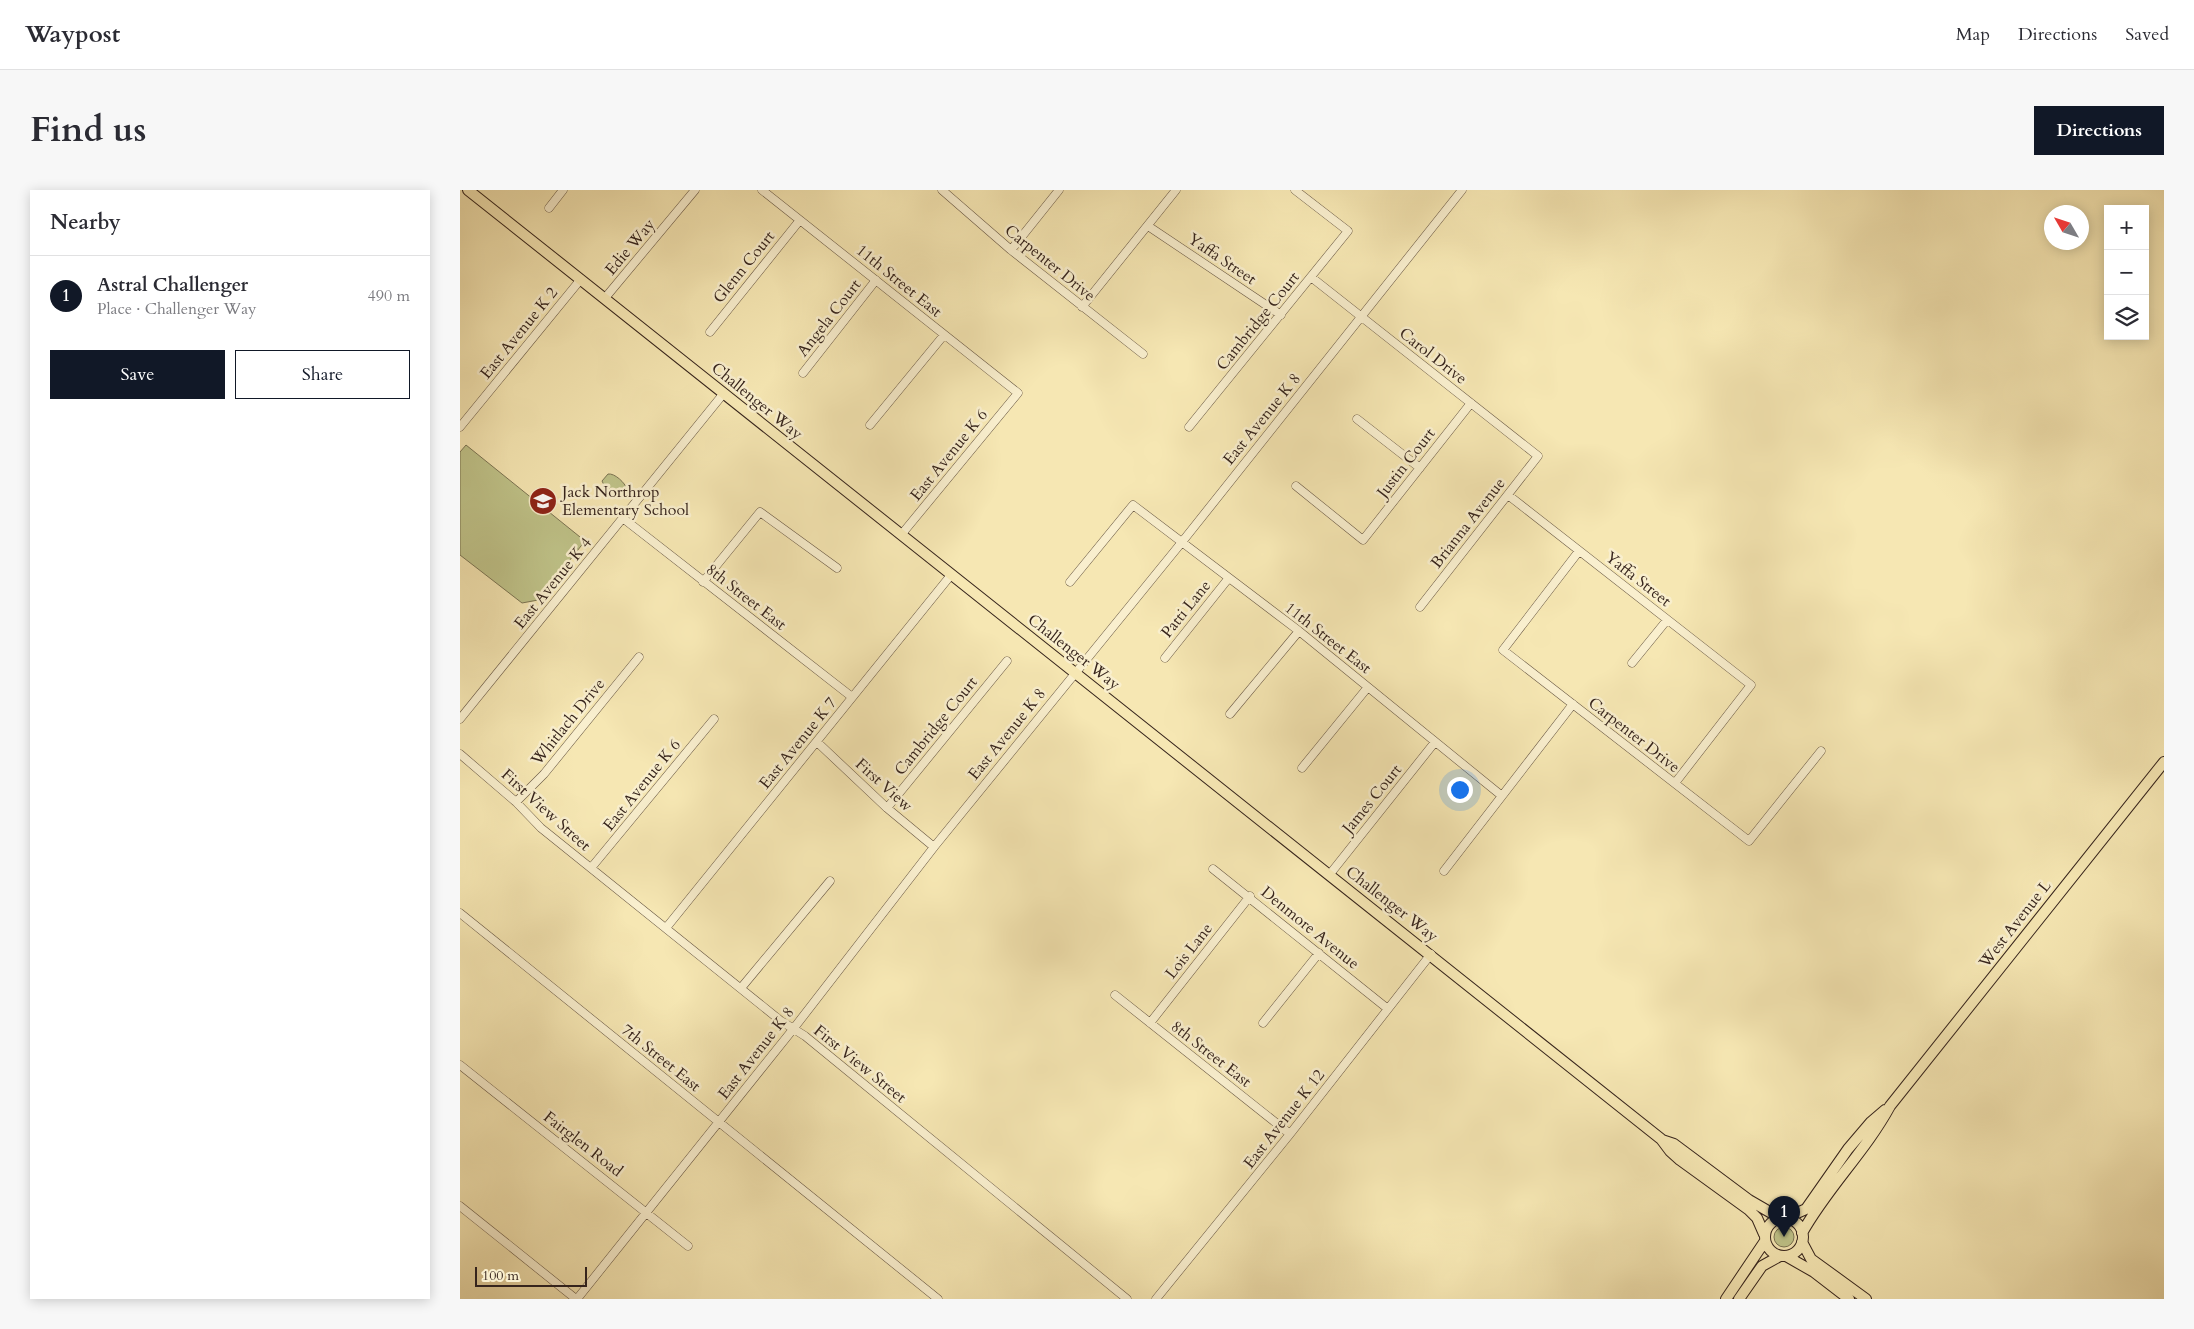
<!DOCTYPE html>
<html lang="en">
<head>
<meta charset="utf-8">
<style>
	body { margin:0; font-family:Cardo,serif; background:#f7f7f7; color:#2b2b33 }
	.controls { position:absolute; right:15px; top:15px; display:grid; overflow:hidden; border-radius:0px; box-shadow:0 2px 12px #0003 }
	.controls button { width:45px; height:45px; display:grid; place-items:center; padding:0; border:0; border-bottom:1px solid #e1e1e2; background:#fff; color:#2b2b33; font:25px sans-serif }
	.compass { position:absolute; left:1584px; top:15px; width:45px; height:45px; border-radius:50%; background:#fff; box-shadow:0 2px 12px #0003; rotate:309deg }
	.scale { position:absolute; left:15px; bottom:12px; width:112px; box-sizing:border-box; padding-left:5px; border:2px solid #36241c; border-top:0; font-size:14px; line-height:18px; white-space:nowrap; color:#36241c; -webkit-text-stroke:4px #f9efce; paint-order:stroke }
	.you { position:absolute; left:999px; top:599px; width:18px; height:18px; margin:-12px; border:4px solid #fff; border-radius:50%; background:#1a73e8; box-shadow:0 0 0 8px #1a73e833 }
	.badge { display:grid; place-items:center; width:32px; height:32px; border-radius:50%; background:#111827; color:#fff; font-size:16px; font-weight:700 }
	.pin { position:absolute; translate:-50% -41px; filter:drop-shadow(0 1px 2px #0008) }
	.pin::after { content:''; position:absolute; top:26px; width:18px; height:15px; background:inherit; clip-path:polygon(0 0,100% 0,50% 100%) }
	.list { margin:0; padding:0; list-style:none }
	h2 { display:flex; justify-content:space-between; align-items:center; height:65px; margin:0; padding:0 20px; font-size:21px }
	h2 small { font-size:16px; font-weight:400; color:#7c7c81 }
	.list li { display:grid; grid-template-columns:32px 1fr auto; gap:15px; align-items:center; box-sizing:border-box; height:80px; padding:0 20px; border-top:1px solid #e1e1e2 }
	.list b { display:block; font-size:19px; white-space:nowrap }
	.list p { margin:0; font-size:16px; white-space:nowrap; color:#7c7c81 }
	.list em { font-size:16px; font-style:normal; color:#7c7c81 }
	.actions { display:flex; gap:10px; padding:15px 20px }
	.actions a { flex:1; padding:11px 0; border:1px solid #111827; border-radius:0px; text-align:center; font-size:18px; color:#111827 }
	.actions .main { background:#111827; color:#fff }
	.icon { flex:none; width:28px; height:28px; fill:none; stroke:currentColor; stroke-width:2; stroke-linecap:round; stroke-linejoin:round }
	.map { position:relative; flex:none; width:1704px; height:1109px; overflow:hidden; border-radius:0px }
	header { display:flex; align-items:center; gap:30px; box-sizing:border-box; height:70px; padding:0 25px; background:#fff; border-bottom:1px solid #e1e1e2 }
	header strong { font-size:24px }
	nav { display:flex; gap:28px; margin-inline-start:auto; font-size:18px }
	.intro { display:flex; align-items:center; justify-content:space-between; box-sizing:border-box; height:120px; padding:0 30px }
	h1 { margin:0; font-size:35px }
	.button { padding:12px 22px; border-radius:0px; background:#111827; color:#fff; font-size:18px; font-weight:700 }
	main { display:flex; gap:30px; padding:0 30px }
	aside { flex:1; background:#fff; border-radius:0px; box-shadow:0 2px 12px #0003 }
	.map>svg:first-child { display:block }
	.green { fill:#c0c48a; stroke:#7b7453 }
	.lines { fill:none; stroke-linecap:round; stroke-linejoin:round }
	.minor-casing { stroke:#665542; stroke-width:9 }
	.major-casing { stroke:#36241c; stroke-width:12 }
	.minor { stroke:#f9efce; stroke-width:8 }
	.major { stroke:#f6e7b3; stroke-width:10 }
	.labels { text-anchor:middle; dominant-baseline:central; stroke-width:5; stroke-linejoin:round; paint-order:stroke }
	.street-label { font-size:16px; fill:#36241c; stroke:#f9efce }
	.poi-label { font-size:16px; fill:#36241c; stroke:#f9efce; text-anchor:start }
</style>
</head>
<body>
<header>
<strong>Waypost</strong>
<nav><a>Map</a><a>Directions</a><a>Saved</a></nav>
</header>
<div class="intro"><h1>Find us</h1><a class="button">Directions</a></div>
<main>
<aside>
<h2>Nearby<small></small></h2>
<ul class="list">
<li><span class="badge">1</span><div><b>Astral Challenger</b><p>Place · Challenger Way</p></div><em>490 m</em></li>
</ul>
<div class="actions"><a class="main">Save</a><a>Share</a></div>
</aside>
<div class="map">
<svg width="1704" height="1109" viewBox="0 0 1704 1109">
	<rect width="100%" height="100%" fill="#f6e7b3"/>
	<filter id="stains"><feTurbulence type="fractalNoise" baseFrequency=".004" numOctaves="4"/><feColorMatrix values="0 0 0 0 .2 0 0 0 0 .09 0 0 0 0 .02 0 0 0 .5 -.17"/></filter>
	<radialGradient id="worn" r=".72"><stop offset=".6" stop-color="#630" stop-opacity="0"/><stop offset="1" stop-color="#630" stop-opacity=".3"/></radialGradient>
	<path class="green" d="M6 255 125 351 78 410 62 413 0 365V262Z
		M148 284C155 283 165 293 167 299L165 304 160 306 144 295 142 291Z
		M1314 1047a10 10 0 1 1 20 0a10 10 0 1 1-20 0Z"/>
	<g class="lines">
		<g class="minor-casing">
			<path id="minor" d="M302 0 558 203 441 345
				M482 0 551 60 683 164
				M89 18 103 0
				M688 36 821 125
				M551 60 599 0
				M851 87 1078 266 960 417
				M145 108 235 0
				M622 117 716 0
				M250 142 340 30
				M343 183 416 90
				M897 229 960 278
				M410 235 484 145
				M0 237 121 89
				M729 237 888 41 835 0
				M836 296 903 350 1011 213
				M1048 305 1291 495 1215 593
				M164 329 392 507
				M1119 361 1043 460 1289 651 1361 561
				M243 392 300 322 377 378
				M610 392 673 315 839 441 1042 606
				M705 468 768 389
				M1172 473 1207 430
				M770 524 839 441
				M0 529 264 203
				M357 552 427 618 474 657
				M0 564 56 612 81 638 321 831 345 846 667 1109
				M842 578 908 497
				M56 612 84 584 179 467
				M427 618 547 471
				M131 678 254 529
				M753 679 928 819
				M984 681 1113 514
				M870 684 975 552
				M0 723 478 1109
				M206 738 491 385
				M281 798 370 691
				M655 805 830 944
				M690 833 790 706
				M803 833 859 763
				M0 875 228 1056
				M0 1016 116 1109
				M117 1109 334 838 474 657 722 352 1002 0
				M696 1109 830 944 971 764"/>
		</g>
		<g class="major-casing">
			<path id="major" d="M8 0 1201 949 1210 961 1220 970 1289 1020 1297 1028 1304 1044
				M1202 950 1214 954 1289 1010 1320 1028
				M1305 1047a19 19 0 1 1 38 0a19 19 0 1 1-38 0Z
				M1326 1028 1346 1019 1388 959 1411 932 1425 920
				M1342 1043C1367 998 1405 962 1430 916L1704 572
				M1342 1052 1351 1069 1406 1109
				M1326 1066 1354 1082 1389 1109
				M1266 1109 1305 1051
				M1279 1109 1302 1076 1320 1066"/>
		</g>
		<use href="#minor" class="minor"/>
		<use href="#major" class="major"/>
	</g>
	<defs>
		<g id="school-disc" transform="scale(1.4375)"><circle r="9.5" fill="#8f2418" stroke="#f9efce"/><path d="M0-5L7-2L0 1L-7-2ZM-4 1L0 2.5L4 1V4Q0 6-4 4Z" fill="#fff"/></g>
	</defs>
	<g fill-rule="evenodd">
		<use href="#school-disc" x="83" y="311"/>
	</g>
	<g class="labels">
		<g class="street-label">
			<text transform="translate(170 57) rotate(-50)">Edie Way</text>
			<text transform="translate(762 69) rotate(34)">Yaffa Street</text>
			<text transform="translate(590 73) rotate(39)">Carpenter Drive</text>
			<text transform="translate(284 77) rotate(-51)">Glenn Court</text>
			<text transform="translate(439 91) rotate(39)">11th Street East</text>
			<text transform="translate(369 128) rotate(-52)">Angela Court</text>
			<text transform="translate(798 131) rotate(-51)">Cambridge Court</text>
			<text transform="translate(59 143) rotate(-51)">East Avenue K 2</text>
			<text transform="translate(973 166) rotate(38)">Carol Drive</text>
			<text transform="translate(297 211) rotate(39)">Challenger Way</text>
			<text transform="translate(802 229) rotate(-51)">East Avenue K 8</text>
			<text transform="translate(489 265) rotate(-51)">East Avenue K 6</text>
			<text transform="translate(946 273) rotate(-52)">Justin Court</text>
			<text transform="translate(1008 333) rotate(-52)">Brianna Avenue</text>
			<text transform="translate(1178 389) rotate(38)">Yaffa Street</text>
			<text transform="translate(93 393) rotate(-51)">East Avenue K 4</text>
			<text transform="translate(286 407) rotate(38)">8th Street East</text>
			<text transform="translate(726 419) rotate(-51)">Patti Lane</text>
			<text transform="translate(868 448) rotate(38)">11th Street East</text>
			<text transform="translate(614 462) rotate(38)">Challenger Way</text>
			<text transform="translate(108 532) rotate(-51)">Whitlach Drive</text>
			<text transform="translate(476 536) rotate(-51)">Cambridge Court</text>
			<text transform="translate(547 544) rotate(-51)">East Avenue K 8</text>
			<text transform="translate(1174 545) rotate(38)">Carpenter Drive</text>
			<text transform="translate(338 553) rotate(-51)">East Avenue K 7</text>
			<text transform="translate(182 595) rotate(-51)">East Avenue K 6</text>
			<text transform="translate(424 595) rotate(42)">First View</text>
			<text transform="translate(912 609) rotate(-51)">James Court</text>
			<text transform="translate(86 620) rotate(42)">First View Street</text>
			<text transform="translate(932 714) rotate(38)">Challenger Way</text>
			<text transform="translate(1555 734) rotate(-52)">West Avenue L</text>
			<text transform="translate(850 738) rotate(39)">Denmore Avenue</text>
			<text transform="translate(729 761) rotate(-52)">Lois Lane</text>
			<text transform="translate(296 863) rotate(-52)">East Avenue K 8</text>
			<text transform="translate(751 864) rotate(38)">8th Street East</text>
			<text transform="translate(201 868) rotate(39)">7th Street East</text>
			<text transform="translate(400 874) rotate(39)">First View Street</text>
			<text transform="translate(824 929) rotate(-52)">East Avenue K 12</text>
			<text transform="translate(123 954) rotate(38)">Fairglen Road</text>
		</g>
		<g class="poi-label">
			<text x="102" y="302">Jack Northrop<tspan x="102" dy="18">Elementary School</tspan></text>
		</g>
	</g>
	<rect width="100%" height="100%" filter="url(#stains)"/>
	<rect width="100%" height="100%" fill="url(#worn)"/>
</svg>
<div class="controls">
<button>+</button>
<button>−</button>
<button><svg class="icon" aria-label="layers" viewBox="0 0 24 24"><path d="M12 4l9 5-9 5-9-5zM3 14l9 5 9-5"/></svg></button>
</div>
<svg class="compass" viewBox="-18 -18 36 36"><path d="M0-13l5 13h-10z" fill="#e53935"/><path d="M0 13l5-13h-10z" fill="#7c7c81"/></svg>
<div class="scale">100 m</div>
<div class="you"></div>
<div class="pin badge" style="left:1324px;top:1047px">1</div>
</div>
</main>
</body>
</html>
